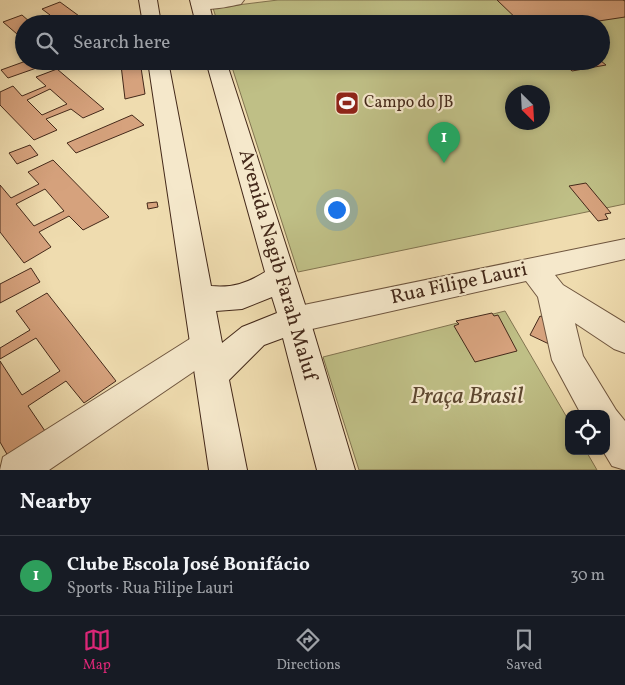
<!DOCTYPE html>
<html lang="en">
<head>
<meta charset="utf-8">
<style>
	body { margin:0; font-family:Vollkorn,serif; background:#20242c; color:#f1f3f6 }
	.controls { position:absolute; right:15px; bottom:15px; display:grid; overflow:hidden; border-radius:10px; box-shadow:0 2px 8px #0003 }
	.controls button { width:45px; height:45px; display:grid; place-items:center; padding:0; border:0; border-bottom:1px solid #363941; background:#171b24; color:#f1f3f6; font:25px sans-serif }
	.compass { position:absolute; left:505px; top:85px; width:45px; height:45px; border-radius:50%; background:#171b24; box-shadow:0 2px 8px #0003; rotate:156deg }
	.you { position:absolute; left:336px; top:209px; width:18px; height:18px; margin:-12px; border:4px solid #fff; border-radius:50%; background:#1a73e8; box-shadow:0 0 0 8px #1a73e833 }
	.badge { display:grid; place-items:center; width:32px; height:32px; border-radius:50%; background:#db2777; color:#fff; font-size:16px; font-weight:700 }
	.pin { position:absolute; translate:-50% -41px; filter:drop-shadow(0 1px 2px #0008) }
	.pin::after { content:''; position:absolute; top:26px; width:18px; height:15px; background:inherit; clip-path:polygon(0 0,100% 0,50% 100%) }
	.list { margin:0; padding:0; list-style:none }
	h2 { display:flex; justify-content:space-between; align-items:center; height:65px; margin:0; padding:0 20px; font-size:21px }
	h2 small { font-size:16px; font-weight:400; color:#9ea1a6 }
	.list li { display:grid; grid-template-columns:32px 1fr auto; gap:15px; align-items:center; box-sizing:border-box; height:80px; padding:0 20px; border-top:1px solid #363941 }
	.list b { display:block; font-size:19px; white-space:nowrap }
	.list p { margin:0; font-size:16px; white-space:nowrap; color:#9ea1a6 }
	.list em { font-size:16px; font-style:normal; color:#9ea1a6 }
	.icon { flex:none; width:28px; height:28px; fill:none; stroke:currentColor; stroke-width:2; stroke-linecap:round; stroke-linejoin:round }
	.map { position:relative; flex:none; width:625px; height:470px; overflow:hidden }
	.search { position:absolute; background:#171b24; box-shadow:0 2px 8px #0003; left:15px; right:15px; top:15px; height:55px; display:flex; align-items:center; gap:12px; box-sizing:border-box; padding:0 18px; border-radius:28px; color:#9ea1a6; font-size:19px }
	.sheet { height:145px; background:#171b24 }
	nav { display:flex; justify-content:space-around; align-items:center; box-sizing:border-box; height:70px; border-top:1px solid #363941; background:#171b24; font-size:14px; color:#9ea1a6 }
	nav a { display:grid; justify-items:center; gap:2px }
	nav .on { color:#db2777 }
	.map>svg:first-child { display:block }
	.green { fill:#bfbf86; stroke:#827450; fill-rule:evenodd }
	.building { fill:#d6a27d; stroke:#44291a; fill-rule:evenodd }
	.lines { fill:none; stroke-linecap:round; stroke-linejoin:round }
	.minor-casing { stroke:#6f563f; stroke-width:2 }
	.secondary-casing { stroke:#44291a; stroke-width:2 }
	.minor { fill:#f5e8cb; fill-rule:evenodd }
	.secondary { fill:#f5e8cb; fill-rule:evenodd }
	.labels { text-anchor:middle; dominant-baseline:central; stroke-width:4.5; stroke-linejoin:round; paint-order:stroke }
	.far-poi-label { font-size:16px; fill:#44291a; stroke:#f5e8cb; text-anchor:start }
	.street-label { font-size:20px; fill:#44291a; stroke:#f5e8cb }
	.near-park-label { font-size:24px; font-style:italic; fill:#5d4730; stroke:#f5e8cb }
</style>
</head>
<body>
<div class="map">
<svg width="625" height="470" viewBox="0 0 625 470">
	<rect width="100%" height="100%" fill="#efdcaf"/>
	<filter id="stains"><feTurbulence type="fractalNoise" baseFrequency=".004" numOctaves="4"/><feColorMatrix values="0 0 0 0 .2 0 0 0 0 .09 0 0 0 0 .02 0 0 0 .5 -.17"/></filter>
	<radialGradient id="worn" r=".72"><stop offset=".6" stop-color="#630" stop-opacity="0"/><stop offset="1" stop-color="#630" stop-opacity=".3"/></radialGradient>
	<path class="green" d="M278 0H625V204L298 272 230 61H601V24H218L213 8ZM512 92H542V122H512Z
		M505 311 569 421V451H586L597 470H359L323 357Z"/>
	<path class="building" d="M497 0H623L625 1V17L579 24H522Z
		M60 2 90 24H61L53 18 37 24H24V40L3 22 22 15 30 22 50 15 42 9Z
		M26 61H41L45 65 8 78 1 70Z
		M140 61 145 94 125 99 121 65Z
		M561 61H601L606 65 572 71Z
		M57 69 104 109 83 118 71 109 46 119 57 130 34 140 0 105V92L13 86 22 96 46 86 36 77ZM50 89 67 104 42 115 27 100Z
		M132 115 144 125 76 153 67 143Z
		M30 145 38 155 17 164 9 153Z
		M53 160 109 217 83 230 69 216 39 232 51 247 24 263 0 232V185L11 198 39 184 28 172ZM45 189 64 211 34 226 16 204Z
		M586 183 611 213 605 214 608 219 598 221 569 186Z
		M157 202 158 207 148 209 147 203Z
		M31 268 40 282 0 303V284Z
		M47 293 116 381 84 403 66 381 28 406 45 431 8 456 0 442V361L22 395 60 371 36 338 0 359V348L30 330 16 311Z
		M492 313 494 316 498 315 517 351 475 362 454 326 459 324 456 321Z
		M540 316 555 323 549 344 530 335Z"/>
	<g class="lines">
		<g class="minor-casing">
			<path id="minor" d="M195 0H244L241 4C227 7 208 11 194 8L191 4Z
				M625 239V259L555 275 563 285 625 323V353L614 349 575 323 583 356 616 410 625 421V470L612 466 603 451H606V414H581L552 360 538 297 526 281 294 333 283 329 278 320 283 311 294 307Z
				M207 331 218 335 223 345 218 355 49 470H0L3 457 196 335Z"/>
		</g>
		<g class="secondary-casing">
			<path id="secondary" d="M139 0H157L161 24H143Z
				M190 0H208L214 24H196Z
				M148 61H168L211 286C233 288 247 283 265 272L206 61H226L310 320 355 470H317L283 338 264 345 229 380 247 470H209ZM272 297 277 313 242 327 222 343 216 311 242 309Z"/>
		</g>
		<use href="#minor" class="minor"/>
		<use href="#secondary" class="secondary"/>
	</g>
	<defs>
		<g id="stadium-square" transform="scale(1.25)"><rect x="-9" y="-9" width="18" height="18" rx="4" fill="#8f2418" stroke="#f5e8cb"/><path d="M0-5a6.5 5 0 1 0 0 10a6.5 5 0 1 0 0-10ZM-3.5-1.8h7v3.6h-7Z" fill="#fff"/></g>
	</defs>
	<g fill-rule="evenodd">
		<use href="#stadium-square" x="347" y="103"/>
	</g>
	<g class="labels">
		<g class="far-poi-label">
			<text x="364" y="103">Campo do JB</text>
		</g>
		<g class="street-label">
			<text transform="translate(277 265) rotate(74)">Avenida Nagib Farah Maluf</text>
			<text transform="translate(459 284) rotate(-12)">Rua Filipe Lauri</text>
		</g>
		<g class="near-park-label">
			<text x="467" y="397">Praça Brasil</text>
		</g>
	</g>
	<rect width="100%" height="100%" filter="url(#stains)"/>
	<rect width="100%" height="100%" fill="url(#worn)"/>
</svg>
<div class="controls">
<button><svg class="icon" aria-label="locate" viewBox="0 0 24 24"><circle cx="12" cy="12" r="6"/><path d="M12 2v4M12 18v4M2 12h4M18 12h4"/></svg></button>
</div>
<svg class="compass" viewBox="-18 -18 36 36"><path d="M0-13l5 13h-10z" fill="#e53935"/><path d="M0 13l5-13h-10z" fill="#9ea1a6"/></svg>
<div class="you"></div>
<div class="pin badge" style="left:444px;top:163px;background:#2e9e5b">1</div>
<div class="search"><svg class="icon" aria-label="search" viewBox="0 0 24 24"><circle cx="10" cy="10" r="6"/><path d="M15 15l6 6"/></svg>Search here</div>
</div>
<section class="sheet">
<h2>Nearby<small></small></h2>
<ul class="list">
<li><span class="badge" style="background:#2e9e5b">1</span><div><b>Clube Escola José Bonifácio</b><p>Sports · Rua Filipe Lauri</p></div><em>30 m</em></li>
</ul>
</section>
<nav>
<a class="on"><svg class="icon" aria-label="map" viewBox="0 0 24 24"><path d="M3 6l6-2 6 2 6-2v14l-6 2-6-2-6 2zM9 4v14M15 6v14"/></svg>Map</a>
<a><svg class="icon" aria-label="directions" viewBox="0 0 24 24"><path d="M12 3l9 9-9 9-9-9zM9 14v-3h6M13 9l2 2-2 2"/></svg>Directions</a>
<a><svg class="icon" aria-label="saved" viewBox="0 0 24 24"><path d="M7 4h10v16l-5-4-5 4z"/></svg>Saved</a>
</nav>
</body>
</html>
